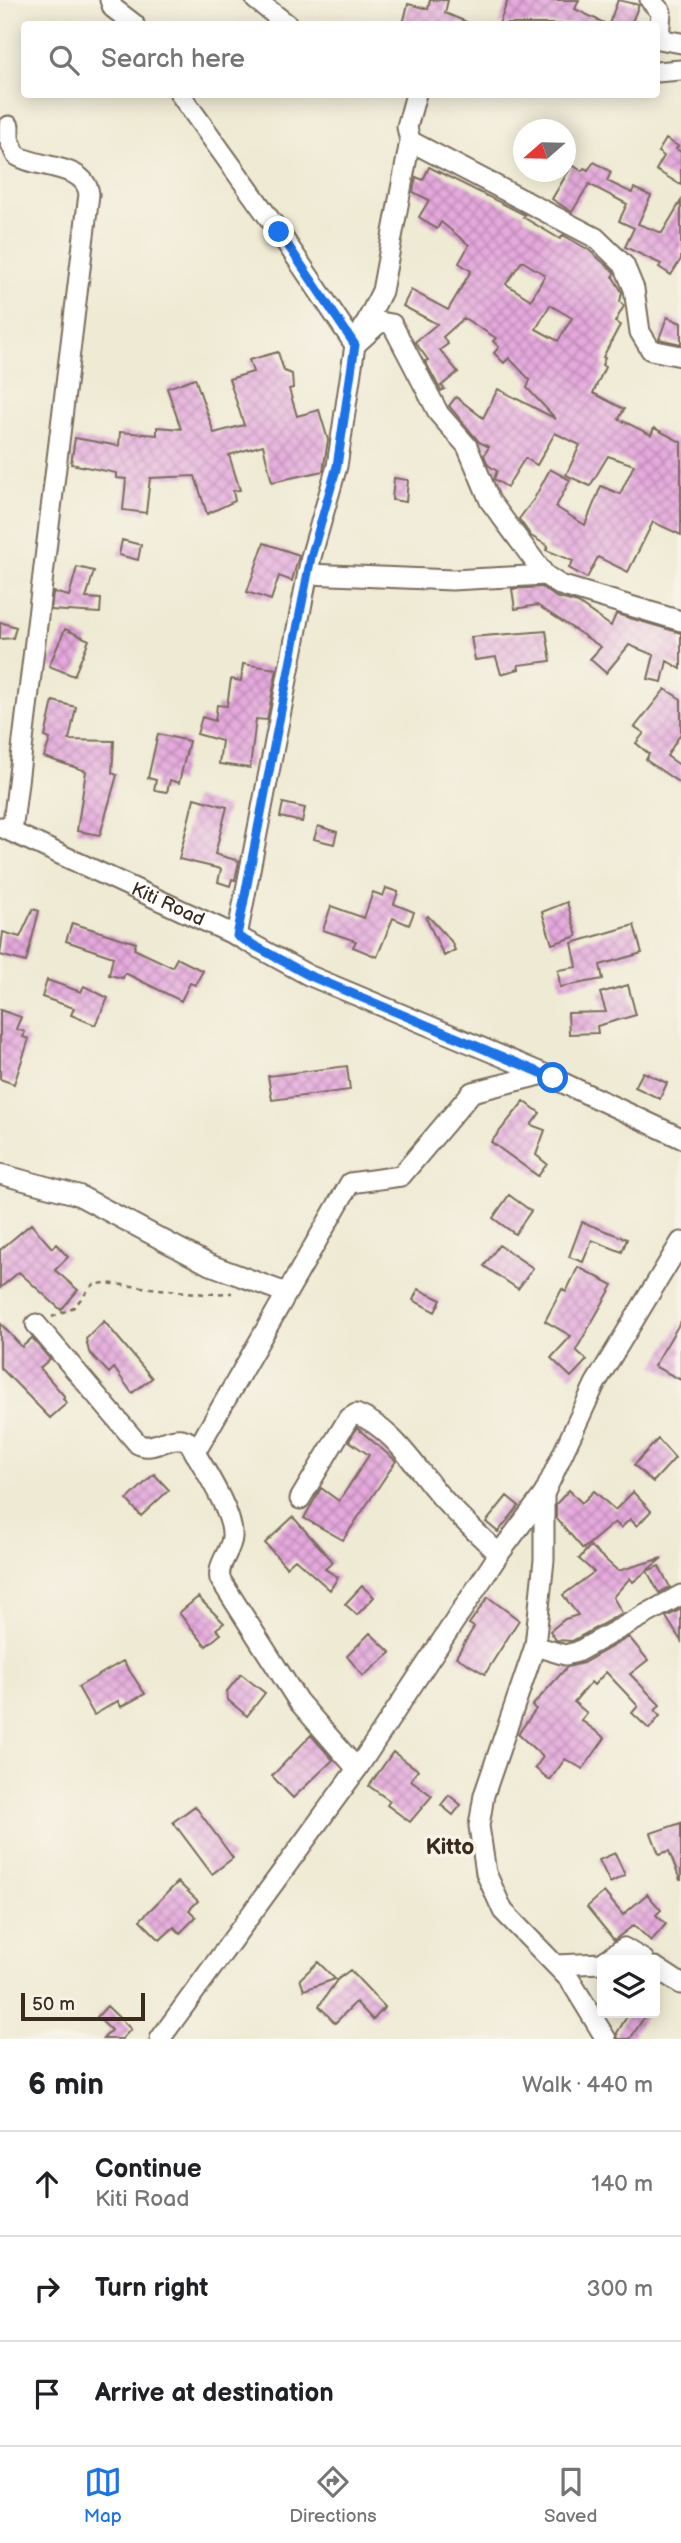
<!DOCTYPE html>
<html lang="en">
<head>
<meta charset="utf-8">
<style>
	body { margin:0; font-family:"Balsamiq Sans",sans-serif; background:#f2f2f2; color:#202124 }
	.controls { position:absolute; right:21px; bottom:21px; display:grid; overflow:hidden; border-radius:7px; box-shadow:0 4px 18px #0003 }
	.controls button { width:63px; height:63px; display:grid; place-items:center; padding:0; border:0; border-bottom:2px solid #e0e0e0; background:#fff; color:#202124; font:35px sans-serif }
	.compass { position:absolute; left:513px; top:119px; width:63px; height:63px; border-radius:50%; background:#fff; box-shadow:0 4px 18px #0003; rotate:250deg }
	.scale { position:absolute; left:21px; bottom:18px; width:124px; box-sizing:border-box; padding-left:7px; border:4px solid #3b2a1e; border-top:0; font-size:19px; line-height:24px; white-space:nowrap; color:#3b2a1e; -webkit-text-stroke:5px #f7f3e8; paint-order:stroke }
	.stop { position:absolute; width:21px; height:21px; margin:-16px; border:5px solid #1a73e8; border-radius:50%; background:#fff }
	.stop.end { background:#1a73e8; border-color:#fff; box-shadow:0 2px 7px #0008 }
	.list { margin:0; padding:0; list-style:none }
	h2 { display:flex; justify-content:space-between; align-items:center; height:91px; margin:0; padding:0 28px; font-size:30px }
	h2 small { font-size:23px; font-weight:400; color:#757577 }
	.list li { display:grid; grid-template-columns:46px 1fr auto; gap:21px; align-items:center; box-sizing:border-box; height:105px; padding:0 28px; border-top:2px solid #e0e0e0 }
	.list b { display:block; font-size:26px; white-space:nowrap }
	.list p { margin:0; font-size:23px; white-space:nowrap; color:#757577 }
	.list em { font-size:23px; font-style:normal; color:#757577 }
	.icon { flex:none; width:38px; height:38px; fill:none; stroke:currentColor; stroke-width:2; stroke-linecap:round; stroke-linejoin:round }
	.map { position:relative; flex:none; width:681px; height:2039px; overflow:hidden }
	.search { position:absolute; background:#fff; box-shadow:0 4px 18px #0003; left:21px; right:21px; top:21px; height:77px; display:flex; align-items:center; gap:18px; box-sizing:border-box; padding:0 24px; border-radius:7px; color:#757577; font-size:26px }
	.sheet { height:406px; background:#fff }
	nav { display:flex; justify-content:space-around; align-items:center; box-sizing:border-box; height:98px; border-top:2px solid #e0e0e0; background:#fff; font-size:19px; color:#757577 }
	nav a { display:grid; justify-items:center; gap:4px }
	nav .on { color:#1a73e8 }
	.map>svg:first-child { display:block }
	.building { fill:url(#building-cross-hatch); fill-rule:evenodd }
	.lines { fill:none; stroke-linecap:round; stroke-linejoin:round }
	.minor-casing { stroke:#7a6d5d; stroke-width:23 }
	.path { stroke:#7a6d5d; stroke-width:2.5; stroke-dasharray:5 5; stroke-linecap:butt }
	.minor { stroke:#fff; stroke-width:19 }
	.route { stroke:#1a73e8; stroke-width:9 }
	.labels { text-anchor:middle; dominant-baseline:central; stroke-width:7; stroke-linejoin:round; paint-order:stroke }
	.street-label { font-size:19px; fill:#3b2a1e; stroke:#f7f3e8 }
	.quarter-label { font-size:23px; font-weight:bold; fill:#3b2a1e; stroke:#f7f3e8 }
</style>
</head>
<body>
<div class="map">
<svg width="681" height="2039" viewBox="0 0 681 2039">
	<defs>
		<pattern id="building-cross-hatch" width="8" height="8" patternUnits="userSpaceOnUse" patternTransform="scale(1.75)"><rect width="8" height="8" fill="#e5a9dd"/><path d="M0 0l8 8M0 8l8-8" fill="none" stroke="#bb8ab3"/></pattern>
	</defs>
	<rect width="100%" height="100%" fill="#f7f3e8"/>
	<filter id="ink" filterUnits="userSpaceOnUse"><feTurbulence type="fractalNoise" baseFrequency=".0143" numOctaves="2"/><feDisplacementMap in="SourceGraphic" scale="14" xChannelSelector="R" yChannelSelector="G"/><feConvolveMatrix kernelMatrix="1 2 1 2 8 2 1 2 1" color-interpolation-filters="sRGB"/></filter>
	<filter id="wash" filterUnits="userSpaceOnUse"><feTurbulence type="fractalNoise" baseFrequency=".00686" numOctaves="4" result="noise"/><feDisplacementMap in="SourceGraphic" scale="28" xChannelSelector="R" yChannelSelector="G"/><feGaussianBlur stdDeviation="1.57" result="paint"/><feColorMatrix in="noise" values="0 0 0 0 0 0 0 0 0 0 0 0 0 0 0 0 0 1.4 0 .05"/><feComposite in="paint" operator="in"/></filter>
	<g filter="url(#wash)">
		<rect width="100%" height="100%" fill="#efead3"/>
		<g id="blocks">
			<path class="building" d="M430 0H448L445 13 471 24H403L408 4 428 9Z
				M508 0H579L575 9 606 24H499Z
				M618 0 639 5 631 24H609Z
				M666 139 678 146 676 149 681 152V185L656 170 664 156 658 152Z
				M594 162 611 172 607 181 632 193 634 188 651 196 638 224 662 233 681 201V259L671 275 659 267 661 264 625 247 634 228 619 221 627 204 589 184 572 212 552 199 572 165 582 171 584 168 588 170Z
				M429 167 525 215 523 217 560 239 563 235 589 250 614 272 613 277 622 292 620 302 624 306 615 322 620 325 603 357 605 358 602 365 605 367 593 393 624 409 619 419 651 435 654 428 681 442V535L653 522 628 572 598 557 587 578 569 568 573 561 546 550 548 546 531 536 519 519 534 499 550 469 570 480 556 507 585 525 601 486 620 494 634 465 608 456 590 486 566 475 580 445 555 433 537 465 525 458 507 487 494 479 497 471 488 465 484 455 489 447 479 442 449 406 456 397 483 418 498 389 556 419 527 388 530 380 509 358 504 363 494 353 499 347 493 341 496 338 464 318 443 337 448 344 440 350 458 372 441 386 445 389 441 391 425 361 428 360 415 342 437 324 403 306 411 290 448 310 471 271 459 263 469 245 441 222 437 229 419 217 429 200 413 192 416 177 423 180ZM522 261 545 275 531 300 506 284ZM550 305 572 318 558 341 536 329Z
				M667 317 681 323V344L659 339Z
				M278 352 284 371 292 374 293 388 289 389 297 416 319 410 328 440 323 471 272 482 263 445 229 455 240 490 233 491 235 501 207 514 195 476 150 478 146 513 123 510 126 479 116 478V473L71 464 75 438 119 446 120 432 157 435V427L181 429 167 388 195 378 214 433 244 425 229 379 253 372 249 360Z
				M394 478 408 480 406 502 392 500Z
				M122 540 141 545 138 560 119 555Z
				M264 543 299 555 292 581 279 576 271 600 247 592Z
				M77 567 94 571 86 598 101 599 100 613 51 610 53 592 69 596Z
				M542 587 556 597 578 603 611 626 616 614 681 633V669L667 661 662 682 648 679 654 655 629 645 606 673 590 659 601 647 537 605 515 609 512 589Z
				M0 622 16 627 13 638 0 639Z
				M65 629 89 640 74 676 49 666Z
				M546 631 551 661 518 665 519 669 501 674 496 657 475 660 471 637Z
				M243 664 277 669 267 720 256 719 250 768 219 764 222 741 197 734 202 717 215 721 217 705 227 706 231 679 241 681Z
				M665 689 681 699V733L667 756 681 766V784L646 760 649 754 636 743 644 733 635 727Z
				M53 701 76 707 69 740 114 741 112 773 117 775 100 835 77 831 86 771 44 757 50 739 45 737Z
				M158 734 189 741 179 783 170 780 167 792 154 790 156 780 148 778Z
				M194 798 227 807 215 854 239 861 235 880 232 879 230 886 218 882 221 869 179 859Z
				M283 803 305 808 302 822 280 817Z
				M318 826 337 832 334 844 314 839Z
				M386 888 398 892 394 904 414 912 409 925 393 918 377 957 353 947 356 941 323 930 331 906 364 918 373 892 383 896Z
				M567 902 577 936 552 944 542 912Z
				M33 909 39 911 26 962 0 955 3 932 20 937Z
				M428 916 451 941 455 950 444 956 426 918Z
				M72 923 136 943 134 949 172 967 177 958 203 971 195 985 190 983 181 1001 125 973 123 978 109 975 113 957 66 941Z
				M634 925 642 953 600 965 603 979 560 987 558 970 577 967 572 943Z
				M47 980 81 992 84 986 108 998 95 1025 71 1015 74 1008 42 997Z
				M628 985 636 1015 597 1026 598 1033 569 1034 568 1013 606 1012 600 993Z
				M0 1010 21 1017 16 1029 25 1032 23 1037 29 1039 14 1084 0 1079Z
				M347 1066 350 1090 272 1100 268 1076Z
				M643 1072 667 1083 660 1099 635 1087Z
				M524 1101 540 1113 531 1125 545 1130 536 1155 547 1164 538 1176 491 1142Z
				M509 1195 531 1211 515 1234 493 1218Z
				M582 1222 627 1239 622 1252 592 1240 583 1262 569 1257Z
				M31 1224 52 1248 56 1244 68 1257 55 1270 78 1290 61 1310 19 1272 0 1288V1250Z
				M499 1245 533 1268 518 1289 484 1266Z
				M578 1267 613 1285 576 1350 587 1360 571 1377 551 1358 571 1336 545 1321 562 1289 566 1292Z
				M418 1289 441 1300 435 1312 413 1300Z
				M104 1321 152 1378 132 1393 114 1368 109 1373 89 1352 86 1339Z
				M681 1321V1380L654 1366Z
				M0 1323 22 1347 32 1338 50 1359 40 1368 65 1397 63 1399 67 1403 50 1418 0 1367Z
				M357 1428 396 1461 343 1540 304 1518 321 1488 339 1501 369 1455 349 1441Z
				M658 1439 675 1458 653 1482 634 1465Z
				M154 1474 169 1490 141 1516 127 1500Z
				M569 1490 582 1503 594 1491 615 1510 633 1492 651 1511 637 1526 630 1519 621 1528 615 1522 583 1549 556 1518V1504Z
				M507 1496 519 1506 498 1532 486 1522Z
				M293 1517 333 1562 325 1569 338 1577 330 1590 295 1559 286 1567 265 1543Z
				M590 1546 618 1571 662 1558 633 1582 630 1578 613 1597 622 1613 572 1641 556 1640 550 1631 565 1619 578 1615 563 1595 594 1572 579 1559Z
				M659 1566 670 1587 659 1593 647 1571Z
				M362 1586 374 1597 357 1615 345 1604Z
				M198 1597 224 1623 216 1629 221 1634 206 1646 179 1613Z
				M488 1597 519 1620 485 1674 456 1657 474 1627 469 1624Z
				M681 1609V1641L666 1617Z
				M370 1633 391 1653 363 1676 347 1656Z
				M629 1637 648 1660 630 1674 660 1705 655 1711 660 1716 649 1729 632 1713 638 1706 606 1672 594 1685 591 1682 574 1702 587 1713 581 1720 605 1738 583 1769 565 1759 550 1780 535 1768 543 1757 518 1734 536 1709 532 1706 567 1667 583 1663Z
				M123 1661 145 1694 121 1707 118 1701 94 1715 78 1687Z
				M241 1674 265 1693 247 1716 228 1700 227 1691Z
				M311 1735 333 1760 293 1798 272 1776Z
				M393 1752 418 1770 411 1780 432 1796 410 1822 387 1805 390 1801 369 1786Z
				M449 1795 461 1805 453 1815 441 1805Z
				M195 1806 233 1858 212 1874 173 1822Z
				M681 1823V1880H680L669 1851 659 1854 651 1833Z
				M615 1853 625 1875 610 1883 599 1860Z
				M178 1882 198 1901 189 1910 196 1917 180 1933 174 1927 160 1940 140 1920Z
				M604 1892 623 1915 647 1894 661 1910 656 1915 666 1924 651 1941 634 1925 614 1940 587 1907Z
				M318 1962 335 1979 304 1990 300 1979Z
				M350 1970 385 2007 373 2020 356 2002 335 2023 319 2006 337 1980Z
				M107 2006 131 2029 122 2039H103L111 2030 97 2017Z
				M629 2013H647L630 2039H618L617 2033Z"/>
		</g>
	</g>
	<g filter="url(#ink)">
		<use href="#blocks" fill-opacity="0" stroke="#7a6d5d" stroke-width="2"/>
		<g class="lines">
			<g class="minor-casing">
				<g id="minor">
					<path d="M110 0 113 8 134 24"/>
					<path d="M256 0 287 24"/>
					<path d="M650 0 661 12 659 39 681 43"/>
					<path d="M656 72 681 70"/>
					<path d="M180 94 279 232 355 345 380 322 392 324 439 414 467 446 490 501 545 575 560 585 681 621"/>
					<path d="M9 126V139L16 155C37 169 85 163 89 194L12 832"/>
					<path d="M410 141 596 238 624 265 634 289 640 332 651 350 681 356"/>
					<path d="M308 574 452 580 545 575"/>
					<path id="s1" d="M1 827 237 936 308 975 544 1074 681 1138"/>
					<path d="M237 936 311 557 337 466 355 345 382 291 410 141 407 127 416 94"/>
					<path d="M0 1174 78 1195 208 1264 286 1293"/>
					<path d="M36 1324 138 1444C154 1453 172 1431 189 1442 201 1464 234 1513 232 1537 231 1552 217 1563 220 1579L298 1701 357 1769"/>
					<path d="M195 1453 350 1183 401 1176 472 1092 544 1074"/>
					<path d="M300 1499 348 1419 356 1414C391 1427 414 1465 437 1492 456 1514 478 1534 499 1554"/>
					<path d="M535 1646 565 1655 577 1652 681 1595"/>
					<path d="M606 1960 624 1948 644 1960"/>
					<path d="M556 1965 602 1963"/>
					<path d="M655 1967 681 1984"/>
					<path d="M160 2039 357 1769 499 1554 544 1494"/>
					<path d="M606 2039 570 1980 503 1911 486 1873 479 1826 484 1795 535 1646 544 1560V1494L595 1384 681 1242"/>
				</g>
			</g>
			<path class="path" d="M52 1317 74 1307 93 1285 105 1283 205 1294 232 1293"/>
			<use href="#minor" class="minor"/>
		</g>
	</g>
	<g class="lines" filter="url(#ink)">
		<path class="route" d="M279 232 355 345 337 466 311 557 237 936 308 975 553 1078"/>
	</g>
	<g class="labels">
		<g class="street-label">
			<text stroke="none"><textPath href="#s1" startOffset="184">Kiti Road</textPath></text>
		</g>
		<g class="quarter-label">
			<text x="450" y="1847">Kitto</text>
		</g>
	</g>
</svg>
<div class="controls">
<button><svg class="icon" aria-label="layers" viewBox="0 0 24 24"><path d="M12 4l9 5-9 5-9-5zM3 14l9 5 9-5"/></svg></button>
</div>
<svg class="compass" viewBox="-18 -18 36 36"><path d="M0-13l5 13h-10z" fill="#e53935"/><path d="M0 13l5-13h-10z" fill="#757577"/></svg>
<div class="scale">50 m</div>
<div class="stop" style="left:553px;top:1078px"></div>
<div class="stop end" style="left:279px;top:232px"></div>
<div class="search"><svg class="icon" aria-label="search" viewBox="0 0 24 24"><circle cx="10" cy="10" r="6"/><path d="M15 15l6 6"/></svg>Search here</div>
</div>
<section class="sheet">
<h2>6 min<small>Walk · 440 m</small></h2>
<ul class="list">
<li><svg class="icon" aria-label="ahead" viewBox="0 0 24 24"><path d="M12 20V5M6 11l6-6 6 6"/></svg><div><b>Continue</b><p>Kiti Road</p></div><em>140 m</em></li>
<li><svg class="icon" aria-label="right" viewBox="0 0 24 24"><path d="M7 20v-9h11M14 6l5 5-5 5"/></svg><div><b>Turn right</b></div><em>300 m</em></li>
<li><svg class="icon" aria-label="arrive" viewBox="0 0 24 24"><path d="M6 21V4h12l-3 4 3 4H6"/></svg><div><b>Arrive at destination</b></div></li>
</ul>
</section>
<nav>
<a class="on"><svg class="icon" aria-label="map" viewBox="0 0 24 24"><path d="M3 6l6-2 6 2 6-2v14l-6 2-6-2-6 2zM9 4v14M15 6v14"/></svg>Map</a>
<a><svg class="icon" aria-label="directions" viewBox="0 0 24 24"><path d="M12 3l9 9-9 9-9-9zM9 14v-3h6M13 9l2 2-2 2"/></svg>Directions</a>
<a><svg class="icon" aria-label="saved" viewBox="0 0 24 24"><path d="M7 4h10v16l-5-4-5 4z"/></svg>Saved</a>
</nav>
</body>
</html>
